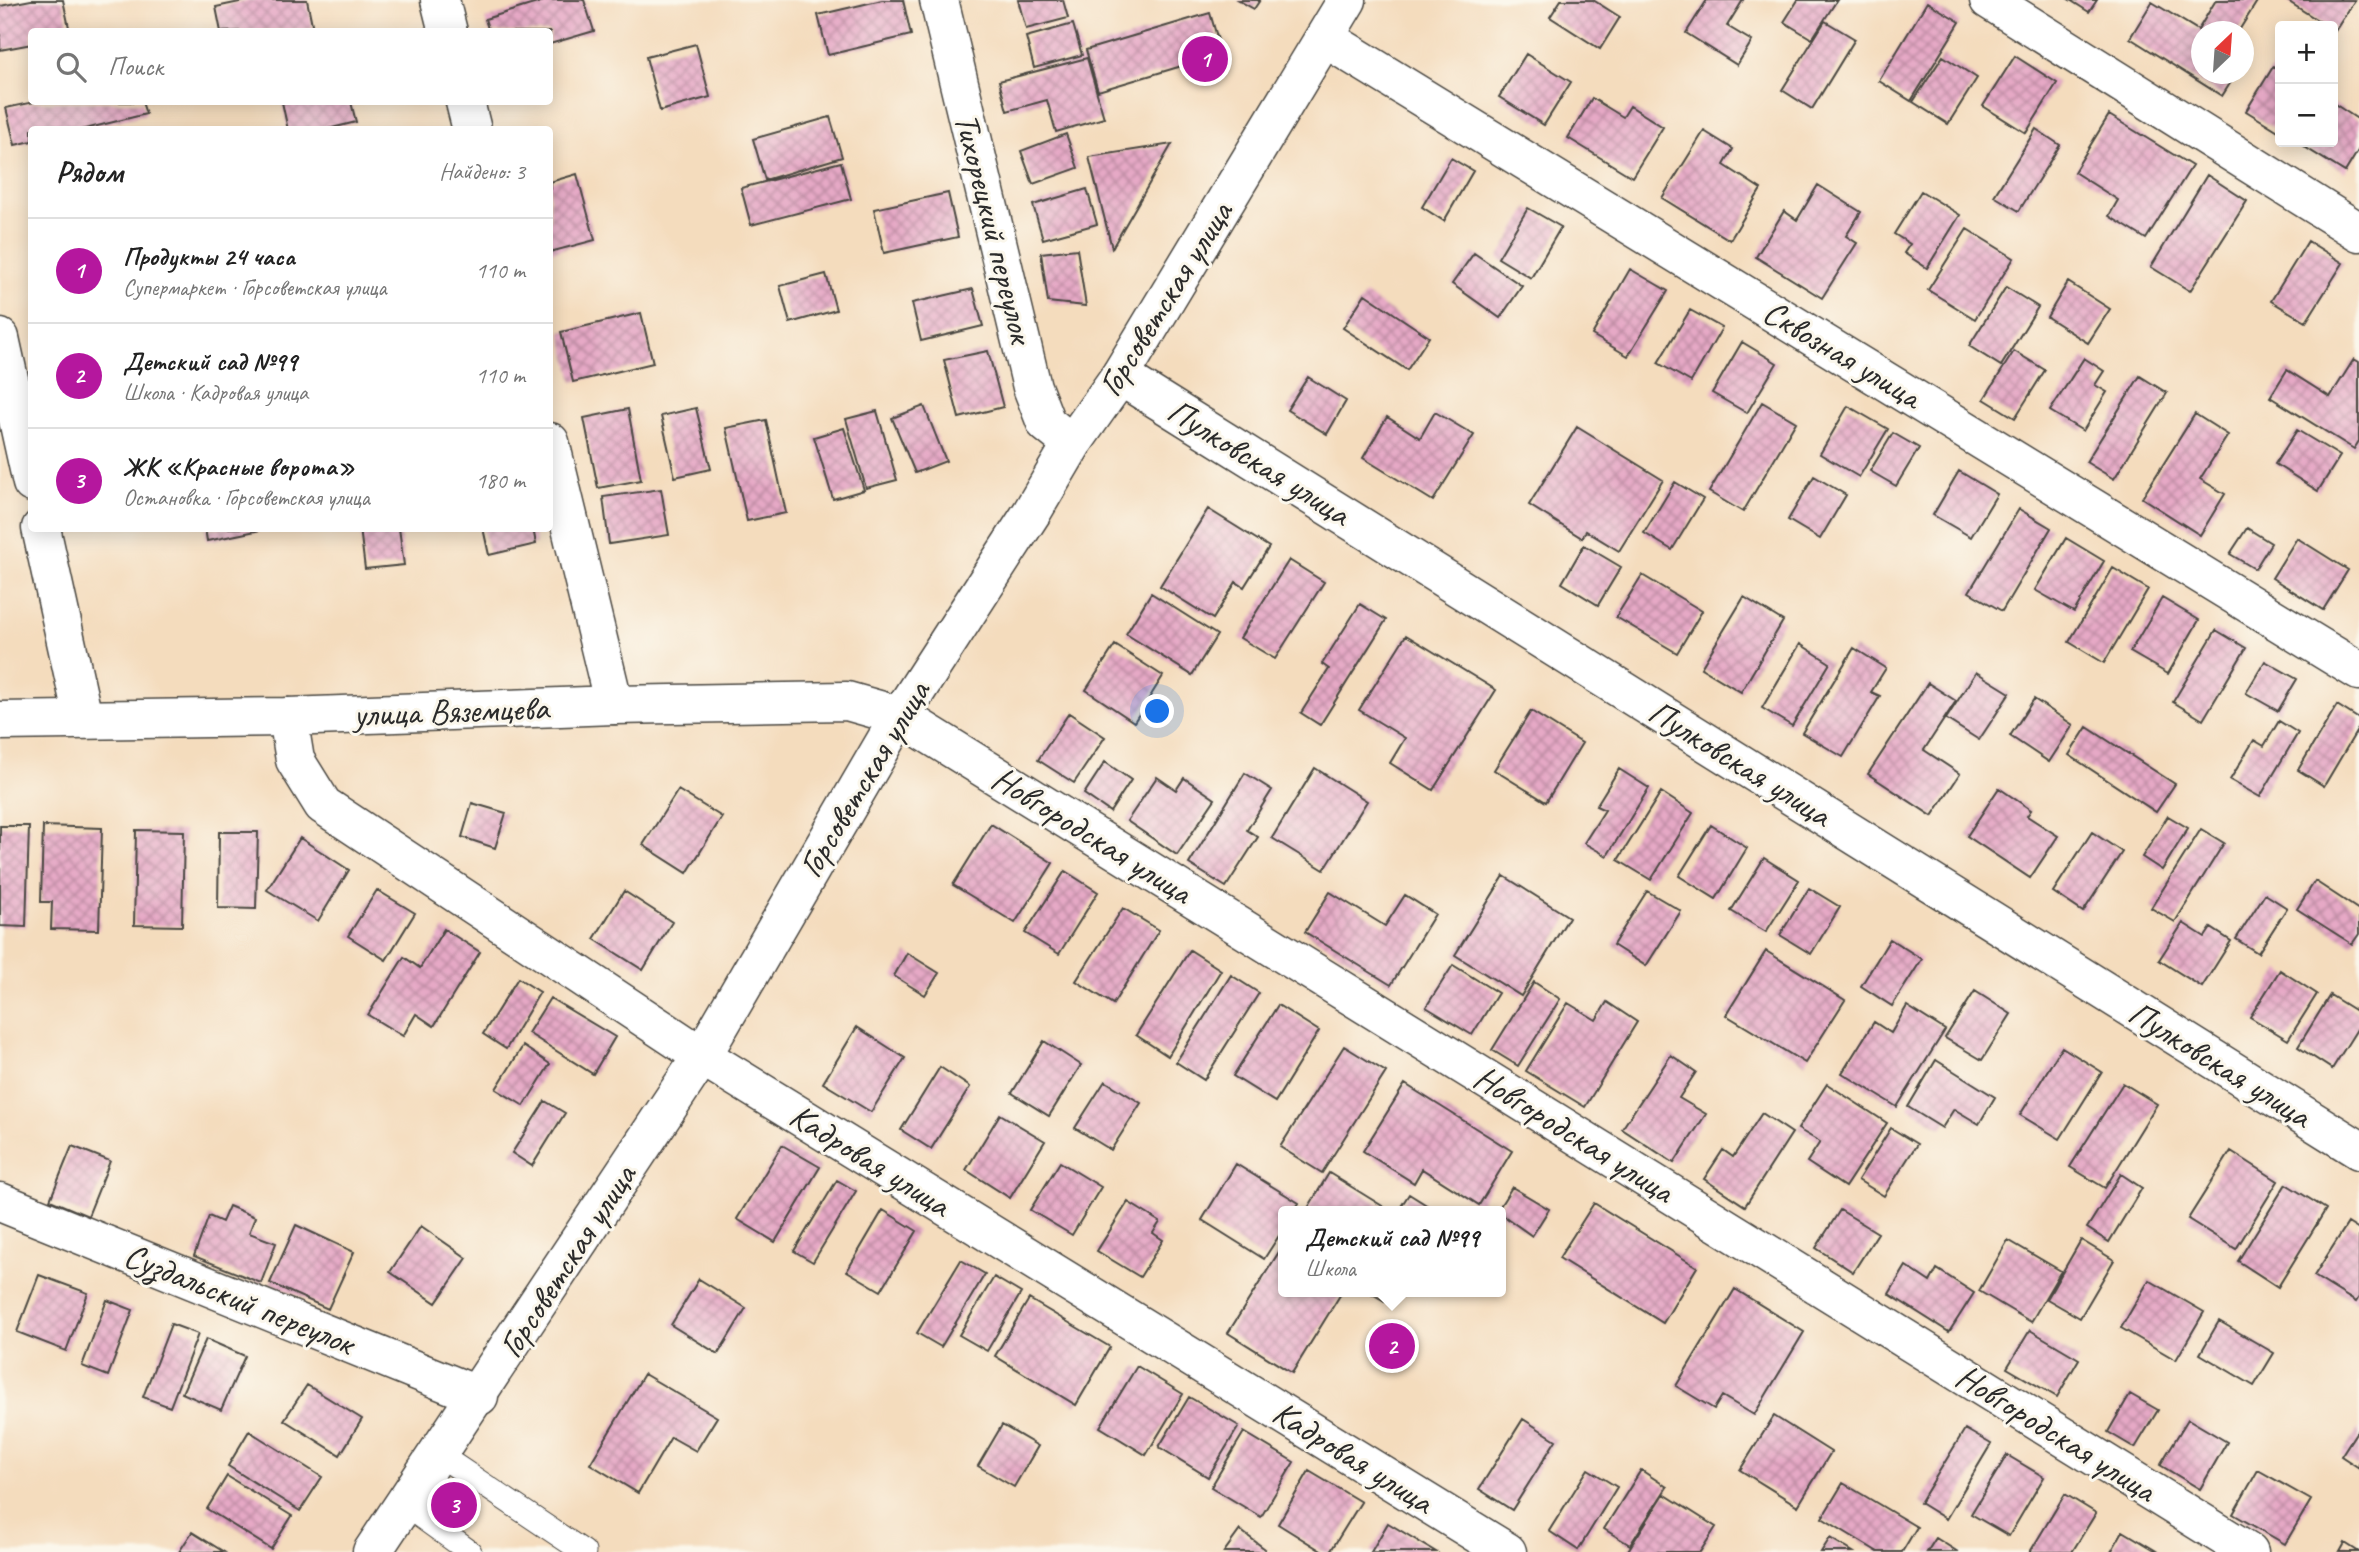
<!DOCTYPE html>
<html lang="ru">
<head>
<meta charset="utf-8">
<style>
	body { margin:0; font-family:Caveat,sans-serif; background:#f6f6f6; color:#222 }
	.controls { position:absolute; right:21px; top:21px; display:grid; overflow:hidden; border-radius:7px; box-shadow:0 4px 18px #0003 }
	.controls button { width:63px; height:63px; display:grid; place-items:center; padding:0; border:0; border-bottom:2px solid #e0e0e0; background:#fff; color:#222; font:35px sans-serif }
	.compass { position:absolute; left:2191px; top:21px; width:63px; height:63px; border-radius:50%; background:#fff; box-shadow:0 4px 18px #0003; rotate:25deg }
	.you { position:absolute; left:1158px; top:712px; width:24px; height:24px; margin:-18px; border:5px solid #fff; border-radius:50%; background:#1a73e8; box-shadow:0 0 0 10px #1a73e833 }
	.badge { display:grid; place-items:center; width:46px; height:46px; border-radius:50%; background:#b5179e; color:#fff; font-size:23px; font-weight:700 }
	.pin { position:absolute; translate:-50% -50%; border:4px solid #fff; box-shadow:0 2px 7px #0006 }
	.popup { position:absolute; left:1278px; top:1206px; width:228px; height:91px; box-sizing:border-box; display:grid; place-content:center; border-radius:7px; background:#fff; filter:drop-shadow(0 2px 5px #0005); font-size:23px; white-space:nowrap; color:#767676 }
	.popup b { font-size:26px; color:#222 }
	.popup::after { content:''; position:absolute; left:50%; top:100%; margin-left:-14px; border:14px solid transparent; border-top-color:#fff }
	.list { margin:0; padding:0; list-style:none }
	h2 { display:flex; justify-content:space-between; align-items:center; height:91px; margin:0; padding:0 28px; font-size:30px }
	h2 small { font-size:23px; font-weight:400; color:#767676 }
	.list li { display:grid; grid-template-columns:46px 1fr auto; gap:21px; align-items:center; box-sizing:border-box; height:105px; padding:0 28px; border-top:2px solid #e0e0e0 }
	.list b { display:block; font-size:26px; white-space:nowrap }
	.list p { margin:0; font-size:23px; white-space:nowrap; color:#767676 }
	.list em { font-size:23px; font-style:normal; color:#767676 }
	.icon { flex:none; width:38px; height:38px; fill:none; stroke:currentColor; stroke-width:2; stroke-linecap:round; stroke-linejoin:round }
	.map { position:relative; flex:none; width:2359px; height:1552px; overflow:hidden }
	.search { position:absolute; background:#fff; box-shadow:0 4px 18px #0003; left:28px; top:28px; width:525px; height:77px; display:flex; align-items:center; gap:18px; box-sizing:border-box; padding:0 24px; border-radius:7px; color:#767676; font-size:26px }
	.panel { position:absolute; background:#fff; box-shadow:0 4px 18px #0003; left:28px; top:126px; width:525px; height:406px; border-radius:7px }
	.map>svg:first-child { display:block }
	.building { fill:url(#building-cross-hatch) }
	.lines { fill:none; stroke-linecap:round; stroke-linejoin:round }
	.service-casing { stroke:#494641; stroke-width:25 }
	.minor-casing { stroke:#494641; stroke-width:41 }
	.tertiary-casing { stroke:#494641; stroke-width:41 }
	.service { stroke:#fff; stroke-width:23 }
	.minor { stroke:#fff; stroke-width:38 }
	.tertiary { stroke:#fff; stroke-width:38 }
	.labels { text-anchor:middle; dominant-baseline:central; stroke-width:6; stroke-linejoin:round; paint-order:stroke }
	.street-label { font-size:35px; fill:#2b2b2b; stroke:#fbf7ec }
</style>
</head>
<body>
<div class="map">
<svg width="2359" height="1552" viewBox="0 0 2359 1552">
	<defs>
		<pattern id="building-cross-hatch" width="8" height="8" patternUnits="userSpaceOnUse" patternTransform="scale(1.75)"><rect width="8" height="8" fill="#e6a9c6"/><path d="M0 0l8 8M0 8l8-8" fill="none" stroke="#bb8aa1"/></pattern>
	</defs>
	<rect width="100%" height="100%" fill="#fbf7ec"/>
	<filter id="ink" filterUnits="userSpaceOnUse"><feTurbulence type="fractalNoise" baseFrequency=".0143" numOctaves="2"/><feDisplacementMap in="SourceGraphic" scale="14" xChannelSelector="R" yChannelSelector="G"/><feConvolveMatrix kernelMatrix="1 2 1 2 8 2 1 2 1" color-interpolation-filters="sRGB"/></filter>
	<filter id="wash" filterUnits="userSpaceOnUse"><feTurbulence type="fractalNoise" baseFrequency=".00686" numOctaves="4" result="noise"/><feDisplacementMap in="SourceGraphic" scale="28" xChannelSelector="R" yChannelSelector="G"/><feGaussianBlur stdDeviation="1.57" result="paint"/><feColorMatrix in="noise" values="0 0 0 0 0 0 0 0 0 0 0 0 0 0 0 0 0 1.4 0 .05"/><feComposite in="paint" operator="in"/></filter>
	<g filter="url(#wash)">
		<rect width="100%" height="100%" fill="#f4dcbd"/>
		<g id="blocks">
			<path class="building" d="M31 0H63L70 32H32V44L0 50V6Z
				M249 0H307L313 29 221 32 216 7Z
				M547 0H584L594 31 550 44V32H489L485 19Z
				M882 0H903L911 35 828 55 818 15Z
				M1018 0H1063L1068 18 1026 29Z
				M1238 0H1260L1254 9Z
				M1561 0H1593L1620 17 1600 49 1550 17Z
				M1707 0H1743L1727 26 1752 41 1737 65 1686 33Z
				M1798 0H1837L1812 39 1784 22Z
				M2070 0H2097L2089 12Z
				M2216 0H2258L2238 32H2202V74H2236L2222 96 2130 38 2152 2 2198 30Z
				M2286 0H2355L2335 31 2333 26H2327Z
				M1927 2 1960 22 1911 101 1879 81Z
				M1210 13 1222 54 1098 91 1086 50Z
				M1825 21 1855 39 1812 109 1782 90Z
				M1073 24 1082 55 1034 68 1026 37Z
				M696 44 710 97 660 111 646 57Z
				M1526 54 1571 82 1544 125 1499 97Z
				M1943 56 1977 78 1948 124 1913 102Z
				M2015 56 2057 83 2026 133 1983 106Z
				M1087 58 1104 118 1056 132 1047 100 1007 111 999 81Z
				M2273 67 2280 72V132L2246 111Z
				M1592 98 1623 117 1630 106 1663 127 1632 177 1568 138Z
				M34 102H142L146 114 81 130H32V141L15 145 6 108Z
				M282 102H351L356 122 324 130H288Z
				M2333 103 2359 120V149L2345 172 2303 146 2306 142H2333Z
				M2109 115 2192 166 2146 239 2109 216 2118 200 2074 172Z
				M830 117 842 157 765 180 753 139Z
				M2036 129 2060 145 2019 211 1994 196Z
				M1704 131 1733 149 1724 165 1761 189 1730 240 1662 198Z
				M1066 134 1078 168 1033 184 1021 151Z
				M1172 144 1112 248 1089 157Z
				M1451 158 1473 171 1444 221 1422 207Z
				M841 162 851 199 751 225 741 188Z
				M577 174 595 240 550 252V182Z
				M2207 175 2247 201 2190 291 2151 267Z
				M1818 185 1861 212 1846 236 1857 243 1822 298 1756 257 1784 211 1797 220Z
				M1087 189 1097 224 1043 239 1033 205Z
				M1921 191 1960 215 1927 268 1904 253 1910 244 1894 234Z
				M948 193 958 237 884 253 874 209Z
				M1528 208 1561 227 1531 278 1498 258Z
				M1967 229 2014 258 1975 319 1928 290Z
				M2308 241 2343 263 2306 322 2271 301Z
				M1077 249 1086 306 1048 302 1041 253Z
				M1474 253 1522 286 1500 318 1452 284Z
				M1630 269 1668 291 1628 356 1592 335Z
				M826 274 836 310 790 323 780 286Z
				M2068 282 2110 309 2088 343 2047 317Z
				M2006 287 2038 307 2001 366 1969 346Z
				M973 289 983 326 921 341 912 303Z
				M1365 294 1429 337 1407 370 1343 328Z
				M1690 310 1722 328 1691 382 1658 363Z
				M641 313 653 363 573 382 561 332Z
				M1742 342 1777 363 1747 413 1712 393Z
				M988 351 1003 407 959 418 944 360Z
				M2014 351 2045 370 2015 418 1984 399Z
				M2084 358 2104 371 2095 385 2107 392 2083 431 2050 411Z
				M2354 359 2359 362V441L2354 449 2270 397 2287 370 2330 397Z
				M2140 376 2167 393 2114 479 2086 462Z
				M1308 377 1346 401 1327 434 1287 410Z
				M1762 402 1796 422 1743 512 1709 492Z
				M924 406 946 461 915 473 892 418Z
				M1848 406 1888 429 1859 477 1820 454Z
				M696 408 711 469 675 477 661 416Z
				M628 409 641 480 598 488 584 418Z
				M877 411 897 480 866 488 846 419Z
				M1435 412 1474 435 1433 501 1363 458 1387 417 1420 438Z
				M2195 414 2228 435 2200 479 2225 494 2200 535 2142 498Z
				M766 420 786 513 747 521 726 428Z
				M1577 427 1663 480 1619 551 1586 531 1582 538 1529 505Z
				M844 428 864 490 833 499 814 437Z
				M2297 430 2340 456 2318 491 2275 464Z
				M1893 433 1919 448 1896 486 1870 471Z
				M1959 471 1997 494 1971 537 1933 515Z
				M1814 476 1846 495 1820 539 1788 520Z
				M1675 482 1703 499 1672 550 1644 533Z
				M661 489 669 535 609 544 603 497Z
				M1208 509 1269 547 1244 587 1236 582 1213 619 1160 586Z
				M2019 509 2051 528 2002 611 1969 592Z
				M205 528H261V530L207 541Z
				M360 528H399L404 565 365 569Z
				M483 528H533L536 544 489 555Z
				M2247 528 2271 543 2255 569 2230 554Z
				M2066 538 2104 561 2074 612 2035 590Z
				M2297 538 2348 570 2323 610 2272 578Z
				M1584 545 1621 567 1598 605 1562 583Z
				M1289 560 1324 582 1275 659 1240 638Z
				M2113 568 2148 589 2104 663 2069 642Z
				M1642 575 1702 611 1677 653 1616 617Z
				M1151 593 1217 635 1192 675 1126 634Z
				M1744 597 1783 621 1741 692 1701 668Z
				M2162 598 2199 620 2168 674 2130 652Z
				M1360 604 1386 620 1320 725 1301 713 1329 669 1322 664Z
				M2216 630 2246 648 2203 720 2173 702Z
				M1406 635 1496 690 1433 790 1390 763 1405 738 1359 710Z
				M1800 644 1830 663 1792 726 1762 708Z
				M1115 645 1163 676 1134 722 1086 690Z
				M1854 648 1886 668 1871 692 1880 696 1843 757 1802 733Z
				M2265 661 2297 679 2278 711 2246 693Z
				M1976 672 2010 693 1979 740 1946 719Z
				M1928 683 1956 701 1924 750 1960 774 1932 816 1868 774Z
				M2034 699 2073 725 2049 762 2010 736Z
				M2337 705 2359 719V727L2324 786 2298 770Z
				M1531 711 1582 743 1546 802 1494 770Z
				M1069 713 1105 737 1074 783 1038 760Z
				M2279 721 2298 733 2260 797 2230 780 2254 740 2264 746Z
				M2087 727 2175 784 2156 812 2069 755Z
				M1105 762 1131 780 1110 812 1084 794Z
				M1315 768 1367 801 1324 870 1272 838Z
				M1619 769 1649 788 1607 856 1584 843 1605 810 1596 806Z
				M1245 773 1272 790 1247 830 1258 837 1226 887 1189 864Z
				M1157 777 1176 790 1184 778 1215 799 1177 855 1127 821Z
				M1999 788 2031 810 2027 816 2058 836 2030 878 1967 836Z
				M678 790 722 817 687 873 643 845Z
				M1661 792 1693 813 1651 880 1618 860Z
				M472 803 506 813 495 848 462 837Z
				M2168 816 2188 828 2162 870 2142 857Z
				M991 824 1053 863 1015 923 953 885Z
				M1711 825 1747 848 1716 899 1679 876Z
				M0 826H29L26 927 0 926Z
				M43 826 102 828 99 930 51 929 52 902H41Z
				M2201 829 2224 843 2175 922 2151 908Z
				M136 830 184 831 182 926 134 925Z
				M219 832H258L256 909 218 908Z
				M2092 832 2122 852 2083 912 2053 892Z
				M300 838 349 870 318 921 267 890Z
				M1764 858 1799 880 1766 932 1731 911Z
				M1065 871 1098 892 1059 954 1025 933Z
				M1504 876 1569 917 1521 996 1455 955Z
				M2315 881 2359 910V934L2352 944 2297 909Z
				M1809 888 1840 907 1811 954 1780 935Z
				M377 890 415 913 386 960 348 936Z
				M624 891 672 922 643 970 594 939Z
				M1647 891 1681 911 1646 966 1613 945Z
				M1330 892 1385 926 1405 895 1435 914 1391 985 1305 932Z
				M2265 894 2287 908 2258 953 2236 939Z
				M1123 908 1159 930 1113 1004 1076 981Z
				M2183 923 2205 937 2211 928 2231 941 2202 987 2159 960Z
				M444 929 480 952 434 1026 416 1014 403 1036 368 1015 404 957 420 968Z
				M1890 939 1922 959 1892 1006 1861 986Z
				M1190 950 1221 970 1168 1056 1136 1035Z
				M1766 951 1845 1000 1805 1063 1726 1015Z
				M907 953 939 973 925 995 894 976Z
				M1453 965 1498 993 1472 1035 1426 1007Z
				M2280 970 2317 994 2288 1040 2250 1017Z
				M1231 975 1259 993 1204 1080 1176 1062Z
				M518 978 540 992 506 1049 483 1034Z
				M1534 982 1560 999 1518 1066 1492 1050Z
				M1975 991 2011 1014 1982 1060 1945 1038Z
				M2330 995 2359 1013V1026L2332 1069 2298 1047Z
				M550 998 615 1037 593 1074 528 1033Z
				M1607 1002 1637 1022 1585 1107 1526 1071 1568 1003 1596 1020Z
				M1278 1005 1319 1031 1275 1102 1233 1076Z
				M1907 1006 1945 1030 1897 1107 1842 1073 1874 1022 1891 1033Z
				M857 1027 905 1058 871 1112 823 1083Z
				M1044 1041 1081 1065 1049 1116 1012 1093Z
				M523 1046 550 1064 524 1106 496 1089Z
				M1344 1046 1386 1072 1322 1173 1280 1147Z
				M2062 1047 2102 1072 2060 1139 2020 1115Z
				M1671 1055 1696 1072 1679 1098 1706 1114 1674 1163 1622 1129Z
				M1936 1060 1995 1097 1979 1124 1954 1109 1942 1128 1908 1107Z
				M940 1067 970 1087 931 1149 901 1130Z
				M1105 1081 1141 1103 1111 1150 1075 1128Z
				M2123 1083 2157 1104 2105 1188 2070 1167Z
				M1405 1084 1512 1151 1479 1205 1422 1169 1414 1183 1363 1151Z
				M1827 1084 1887 1123 1845 1187 1807 1162 1820 1142 1798 1129Z
				M545 1101 565 1113 532 1166 512 1153Z
				M1762 1113 1792 1133 1745 1206 1704 1179 1723 1150 1733 1157Z
				M1000 1114 1045 1141 1010 1198 966 1170Z
				M1891 1128 1917 1144 1884 1196 1858 1180Z
				M782 1145 820 1167 775 1242 737 1219Z
				M72 1146 110 1161 88 1216 50 1200Z
				M2231 1151 2278 1181 2236 1249 2188 1219Z
				M1060 1162 1101 1187 1072 1235 1030 1210Z
				M1236 1164 1299 1203 1294 1211H1284V1228L1264 1259 1202 1220Z
				M1329 1173 1384 1207 1382 1211H1314L1308 1208Z
				M2121 1174 2142 1188 2109 1242 2087 1228Z
				M837 1180 856 1191 813 1262 794 1251Z
				M2286 1184 2326 1209 2278 1287 2238 1261Z
				M1512 1187 1549 1209 1532 1236 1497 1211Z
				M1409 1194 1436 1211H1398Z
				M1128 1202 1160 1222 1153 1233 1163 1240 1140 1277 1097 1251Z
				M1594 1203 1697 1267 1663 1323 1559 1258Z
				M229 1206 255 1217 249 1233 276 1243 261 1283 194 1256 209 1216 222 1222Z
				M883 1210 917 1231 881 1291 847 1271Z
				M1840 1210 1878 1233 1853 1272 1816 1248Z
				M2348 1223 2359 1230V1297L2356 1302 2314 1276Z
				M296 1225 354 1252 328 1309 270 1283Z
				M421 1226 467 1258 436 1303 390 1272Z
				M2008 1240 2061 1271 2031 1322 1979 1291Z
				M2081 1240 2114 1260 2080 1318 2047 1299Z
				M1284 1244V1292H1342L1292 1373 1228 1333Z
				M961 1260 985 1274 941 1347 917 1333Z
				M1906 1266 1930 1282 1937 1269 1974 1293 1949 1332 1889 1294Z
				M39 1275 88 1293 66 1351 17 1332Z
				M994 1277 1021 1293 987 1351 959 1335Z
				M699 1279 746 1308 718 1354 671 1325Z
				M2149 1280 2204 1312 2176 1360 2121 1328Z
				M1735 1289 1804 1332 1754 1415 1722 1396 1714 1409 1676 1386Z
				M1369 1292H1392L1386 1302Z
				M1029 1299 1110 1347 1076 1405 995 1356Z
				M107 1300 133 1310 108 1376 82 1366Z
				M2219 1321 2274 1353 2254 1386 2200 1354Z
				M171 1324 198 1334 170 1407 143 1397Z
				M2030 1330 2079 1359 2057 1397 2007 1368Z
				M206 1339 245 1356 221 1410 182 1393Z
				M1137 1366 1183 1394 1146 1455 1100 1427Z
				M644 1374 717 1417 696 1451 671 1437 638 1493 590 1464Z
				M307 1385 362 1419 340 1455 284 1420Z
				M2130 1394 2158 1410 2135 1448 2108 1432Z
				M1189 1397 1239 1426 1208 1477 1159 1447Z
				M1774 1416 1831 1452 1798 1506 1740 1470Z
				M1523 1419 1556 1440 1512 1510 1479 1489Z
				M2188 1419 2227 1442 2200 1489 2160 1465Z
				M1002 1425 1038 1446 1014 1487 978 1466Z
				M2359 1428V1468L2341 1456Z
				M1965 1429 1991 1444 1946 1519 1920 1503Z
				M249 1431 322 1477 300 1511 228 1466Z
				M1244 1432 1294 1462 1261 1517 1211 1487Z
				M2007 1455 2044 1477 2009 1536 1971 1514Z
				M1588 1469 1617 1487 1578 1550 1549 1531Z
				M1641 1470 1667 1487 1630 1545 1604 1529Z
				M2258 1470 2311 1500 2285 1544 2233 1514Z
				M1309 1471 1361 1502 1330 1552H1323L1278 1524Z
				M227 1476 292 1516 271 1549 207 1509Z
				M1843 1483 1917 1527 1902 1552H1878L1822 1518Z
				M1664 1494 1716 1527 1700 1552H1627Z
				M2065 1494 2096 1513 2072 1552H2030Z
				M1388 1523 1436 1552H1371Z
				M1240 1530 1265 1549 1263 1552H1224Z
				M2123 1531 2158 1552H2111Z
				M192 1532 224 1552H179Z
				M1830 1538 1853 1552H1821Z
				M1936 1538 1958 1552H1927Z
				M2345 1543 2359 1552H2340Z"/>
		</g>
	</g>
	<g filter="url(#ink)">
		<use href="#blocks" fill-opacity="0" stroke="#494641" stroke-width="2"/>
		<g class="lines">
			<g class="service-casing">
				<path id="service" d="M438 1454 584 1552
					M405 1505 470 1552"/>
			</g>
			<g class="minor-casing">
				<path id="minor" d="M440 0 448 32
					M1989 0 2359 232
					M1325 38 2359 671
					M465 102 472 130
					M0 338 32 483
					M1120 376 2359 1150
					M550 442 614 705
					M41 528 83 718
					M900 716 2249 1552
					M288 717 295 760 323 805 702 1056 1507 1552
					M0 1202 479 1396"/>
			</g>
			<g class="tertiary-casing">
				<path id="tertiary" d="M939 0 1032 387 1046 423 1072 444
					M0 721 288 717 614 705 847 701 900 716
					M372 1552 702 1056 900 716 1032 512 1072 444 1120 376 1347 0"/>
			</g>
			<use href="#service" class="service"/>
			<use href="#minor" class="minor"/>
			<use href="#tertiary" class="tertiary"/>
		</g>
	</g>
	<g class="labels">
		<g class="street-label">
			<text transform="translate(994 228) rotate(76)">Тихорецкий переулок</text>
			<text transform="translate(1165 299) rotate(-58)">Горсоветская улица</text>
			<text transform="translate(1842 354) rotate(31)">Сквозная улица</text>
			<text transform="translate(1259 462) rotate(32)">Пулковская улица</text>
			<text transform="translate(451 711) rotate(-2)">улица Вяземцева</text>
			<text transform="translate(1740 763) rotate(32)">Пулковская улица</text>
			<text transform="translate(864 779) rotate(-59)">Горсоветская улица</text>
			<text transform="translate(1092 835) rotate(32)">Новгородская улица</text>
			<text transform="translate(2220 1064) rotate(32)">Пулковская улица</text>
			<text transform="translate(1574 1134) rotate(32)">Новгородская улица</text>
			<text transform="translate(870 1160) rotate(32)">Кадровая улица</text>
			<text transform="translate(567 1261) rotate(-57)">Горсоветская улица</text>
			<text transform="translate(239 1299) rotate(22)">Суздальский переулок</text>
			<text transform="translate(2056 1433) rotate(32)">Новгородская улица</text>
			<text transform="translate(1353 1457) rotate(32)">Кадровая улица</text>
		</g>
	</g>
</svg>
<div class="controls">
<button>+</button>
<button>−</button>
</div>
<svg class="compass" viewBox="-18 -18 36 36"><path d="M0-13l5 13h-10z" fill="#e53935"/><path d="M0 13l5-13h-10z" fill="#767676"/></svg>
<div class="you"></div>
<div class="pin badge" style="left:1205px;top:59px">1</div>
<div class="pin badge" style="left:1392px;top:1346px">2</div>
<div class="popup"><b>Детский сад №99</b>Школа</div>
<div class="pin badge" style="left:454px;top:1505px">3</div>
<div class="search"><svg class="icon" aria-label="search" viewBox="0 0 24 24"><circle cx="10" cy="10" r="6"/><path d="M15 15l6 6"/></svg>Поиск</div>
<section class="panel">
<h2>Рядом<small>Найдено: 3</small></h2>
<ul class="list">
<li><span class="badge">1</span><div><b>Продукты 24 часа</b><p>Супермаркет · Горсоветская улица</p></div><em>110 m</em></li>
<li><span class="badge">2</span><div><b>Детский сад №99</b><p>Школа · Кадровая улица</p></div><em>110 m</em></li>
<li><span class="badge">3</span><div><b>ЖК «Красные ворота»</b><p>Остановка · Горсоветская улица</p></div><em>180 m</em></li>
</ul>
</section>
</div>
</body>
</html>
